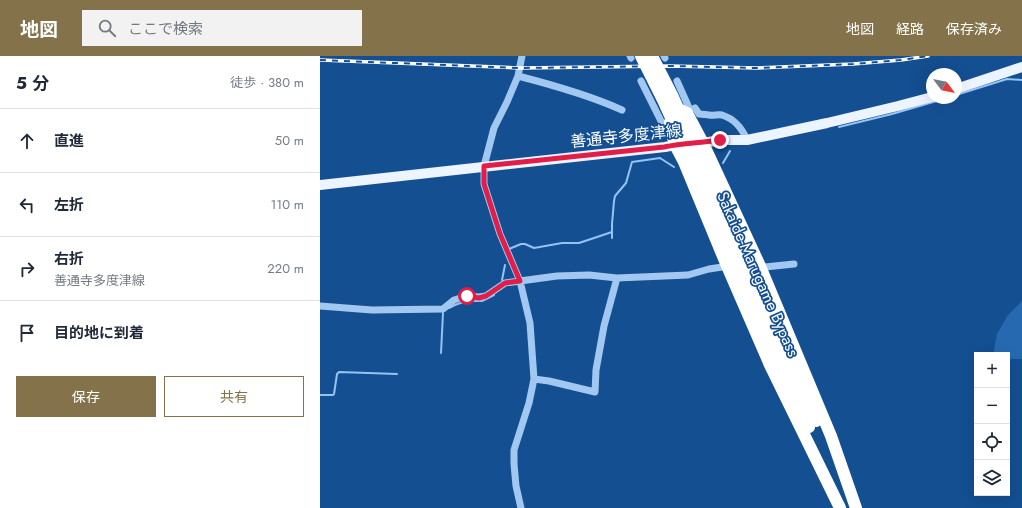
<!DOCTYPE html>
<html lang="ja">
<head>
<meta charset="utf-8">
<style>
	body { margin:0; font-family:Jost,"Noto Sans JP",sans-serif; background:#f2f2f3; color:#1f2937 }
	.controls { position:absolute; right:12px; bottom:12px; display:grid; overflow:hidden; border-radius:0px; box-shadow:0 4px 16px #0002 }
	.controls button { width:36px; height:36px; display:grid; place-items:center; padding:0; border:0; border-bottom:1px solid #e0e1e3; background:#fff; color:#1f2937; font:20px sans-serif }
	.compass { position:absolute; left:606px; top:12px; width:36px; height:36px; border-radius:50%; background:#fff; box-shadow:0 4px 16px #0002; rotate:122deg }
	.stop { position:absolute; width:12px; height:12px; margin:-9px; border:3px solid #e11d48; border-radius:50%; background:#fff }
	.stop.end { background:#e11d48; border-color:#fff; box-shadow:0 1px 4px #0008 }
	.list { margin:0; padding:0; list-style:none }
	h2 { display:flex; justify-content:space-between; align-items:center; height:52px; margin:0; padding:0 16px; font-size:17px }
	h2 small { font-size:13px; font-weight:400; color:#747a83 }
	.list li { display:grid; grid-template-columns:26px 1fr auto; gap:12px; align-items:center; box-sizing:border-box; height:64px; padding:0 16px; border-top:1px solid #e0e1e3 }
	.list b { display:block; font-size:15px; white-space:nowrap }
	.list p { margin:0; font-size:13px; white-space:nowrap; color:#747a83 }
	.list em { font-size:13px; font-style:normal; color:#747a83 }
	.actions { display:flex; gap:8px; padding:12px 16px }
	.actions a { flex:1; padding:9px 0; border:1px solid #84734a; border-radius:0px; text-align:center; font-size:14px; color:#84734a }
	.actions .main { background:#84734a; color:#fff }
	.icon { flex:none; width:22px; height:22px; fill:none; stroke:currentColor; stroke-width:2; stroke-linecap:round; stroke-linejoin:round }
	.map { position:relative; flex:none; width:702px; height:452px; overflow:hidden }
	header { display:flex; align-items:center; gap:24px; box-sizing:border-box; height:56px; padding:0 20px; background:#84734a; color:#fff }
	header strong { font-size:19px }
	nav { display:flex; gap:22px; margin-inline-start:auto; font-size:14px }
	.search { width:280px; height:36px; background:#f2f2f3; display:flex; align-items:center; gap:10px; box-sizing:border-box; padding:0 14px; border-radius:0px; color:#747a83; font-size:15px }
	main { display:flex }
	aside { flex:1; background:#fff }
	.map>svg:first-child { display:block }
	.green { fill:#2669b1 }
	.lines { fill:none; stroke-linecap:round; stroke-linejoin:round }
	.stream { stroke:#94c3f4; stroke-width:2 }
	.minor { stroke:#a2c8f1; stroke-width:7 }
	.major { stroke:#ecf4ff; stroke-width:10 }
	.highway { stroke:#fff; stroke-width:12 }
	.rail-casing { stroke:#fff; stroke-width:3.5 }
	.rail { stroke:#144f92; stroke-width:2; stroke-dasharray:6; stroke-linecap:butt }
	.highway-bridge { stroke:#fff; stroke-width:12 }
	.route { stroke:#e11d48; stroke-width:5 }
	.labels { text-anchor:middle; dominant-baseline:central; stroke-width:3.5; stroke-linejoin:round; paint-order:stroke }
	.street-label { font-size:16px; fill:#fff; stroke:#144f92 }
</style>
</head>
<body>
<header>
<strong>地図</strong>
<div class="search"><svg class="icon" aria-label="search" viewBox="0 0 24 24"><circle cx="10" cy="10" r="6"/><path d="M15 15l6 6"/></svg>ここで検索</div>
<nav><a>地図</a><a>経路</a><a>保存済み</a></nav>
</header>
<main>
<aside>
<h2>5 分<small>徒歩 · 380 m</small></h2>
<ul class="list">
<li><svg class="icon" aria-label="ahead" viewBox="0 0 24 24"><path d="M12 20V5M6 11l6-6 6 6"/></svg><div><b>直進</b></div><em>50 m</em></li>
<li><svg class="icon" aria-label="left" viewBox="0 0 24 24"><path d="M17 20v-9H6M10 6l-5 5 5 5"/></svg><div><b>左折</b></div><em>110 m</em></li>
<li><svg class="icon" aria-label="right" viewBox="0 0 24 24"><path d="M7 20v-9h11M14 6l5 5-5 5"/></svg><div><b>右折</b><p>善通寺多度津線</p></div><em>220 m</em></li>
<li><svg class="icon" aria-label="arrive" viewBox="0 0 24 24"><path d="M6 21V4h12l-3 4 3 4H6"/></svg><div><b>目的地に到着</b></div></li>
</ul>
<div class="actions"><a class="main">保存</a><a>共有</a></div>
</aside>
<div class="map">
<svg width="702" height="452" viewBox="0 0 702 452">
	<rect width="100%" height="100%" fill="#144f92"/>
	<path class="green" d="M702 245V303H687V299H673L677 278 688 259Z"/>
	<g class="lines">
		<path class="stream" d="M636 39 687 23 702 24
			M519 71 572 58 627 42
			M403 107 410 95
			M292 182V168L294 145 295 140 306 127 312 106 340 102 354 111
			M189 193 201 188H205L214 192 242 187H259L292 176
			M182 224 185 209
			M129 252 135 249 146 245H162L174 239
			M121 297 123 257
			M0 339H13L14 338 17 318 19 316 77 318"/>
		<path class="minor" d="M310 0 311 2
			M344 0 345 2
			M198 20C233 29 269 39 302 54
			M321 25 342 67 350 69 353 68
			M357 25 370 54 367 60
			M375 52 379 58C383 58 386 59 389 59 393 60 398 58 402 59 415 63 422 72 427 84
			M437 210 445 211 474 208
			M0 250 52 254 123 253 134 244 147 240 159 241 166 240 185 227 237 220 269 219 297 222 368 219 389 213 409 210
			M214 323 229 325 275 336 276 314 284 270 297 222
			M201 452 196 430 194 408V394L209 347 214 323 210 267 200 225 180 178 164 128V110L174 72 187 46 198 20 202 0"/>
		<path class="major" d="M636 33 702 11
			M0 129 345 91 355 89 383 87 400 84H427L507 67 578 50 612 41"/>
		<path class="highway" d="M354 51 367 57 383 87 440 210 511 380 536 452
			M350 66V69L355 89 364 106 407 210 450 309 520 452
			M406 158 496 365
			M396 161 489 371"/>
		<g class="rail-casing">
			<path id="rail" d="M0 4 200 12 350 10 437 12 533 8 581 4 608 0"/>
		</g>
		<use href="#rail" class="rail"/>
		<path class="highway-bridge" d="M321 0 343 44 396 161
			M332 0 352 39 406 158"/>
	</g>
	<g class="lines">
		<path class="route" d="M147 240 159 242 166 240 185 227 200 225 180 178 164 128V110L344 91C363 87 382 87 400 84"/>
	</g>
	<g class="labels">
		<g class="street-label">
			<text transform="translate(306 80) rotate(-6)">善通寺多度津線</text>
			<text transform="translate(438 218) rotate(66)">Sakaide-Marugame Bypass</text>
		</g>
	</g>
</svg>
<div class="controls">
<button>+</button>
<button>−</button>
<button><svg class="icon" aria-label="locate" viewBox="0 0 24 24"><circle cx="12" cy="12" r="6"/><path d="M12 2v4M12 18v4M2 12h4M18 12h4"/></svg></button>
<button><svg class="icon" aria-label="layers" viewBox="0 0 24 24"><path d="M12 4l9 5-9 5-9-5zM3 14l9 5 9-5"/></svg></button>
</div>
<svg class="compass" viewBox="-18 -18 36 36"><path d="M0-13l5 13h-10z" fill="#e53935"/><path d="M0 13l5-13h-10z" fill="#747a83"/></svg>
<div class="stop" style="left:147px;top:240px"></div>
<div class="stop end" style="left:400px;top:84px"></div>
</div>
</main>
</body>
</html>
